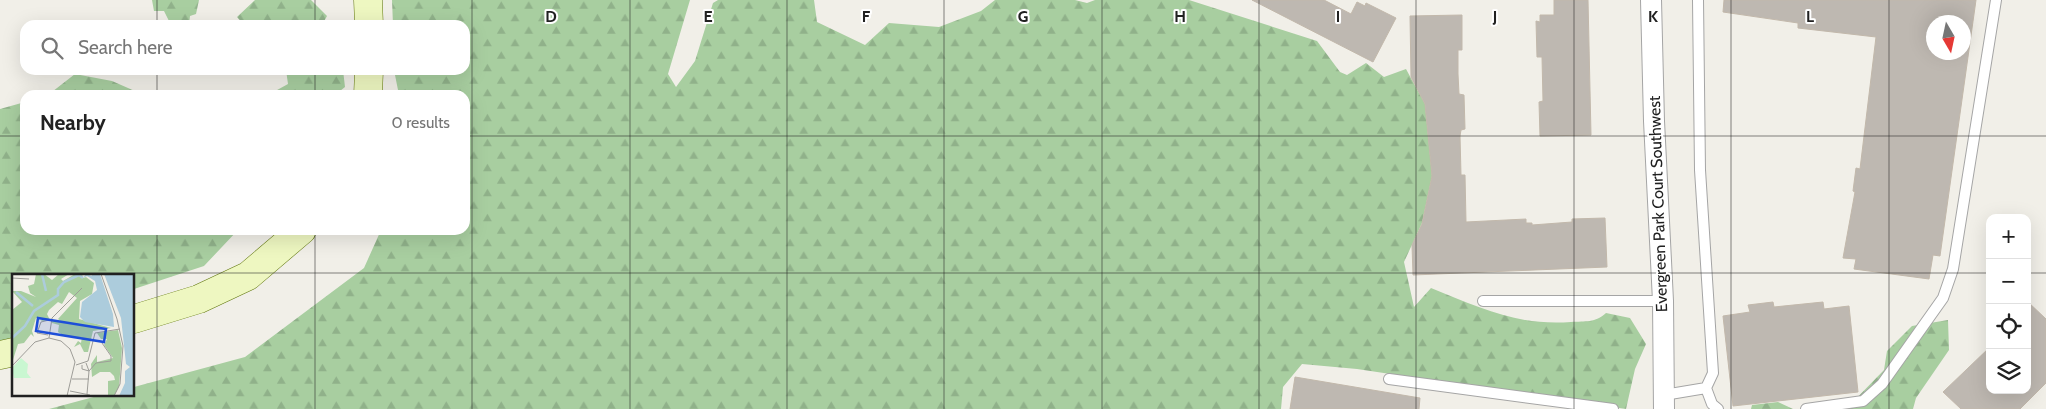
<!DOCTYPE html>
<html lang="en">
<head>
<meta charset="utf-8">
<style>
	body { margin:0; font-family:Cabin,sans-serif; background:#f6f6f6; color:#222 }
	.controls { position:absolute; right:15px; bottom:15px; display:grid; overflow:hidden; border-radius:10px; box-shadow:0 5px 20px #0002 }
	.controls button { width:45px; height:45px; display:grid; place-items:center; padding:0; border:0; border-bottom:1px solid #e0e0e0; background:#fff; color:#222; font:25px sans-serif }
	.compass { position:absolute; left:1926px; top:15px; width:45px; height:45px; border-radius:50%; background:#fff; box-shadow:0 5px 20px #0002; rotate:171deg }
	.list { margin:0; padding:0; list-style:none }
	h2 { display:flex; justify-content:space-between; align-items:center; height:65px; margin:0; padding:0 20px; font-size:21px }
	h2 small { font-size:16px; font-weight:400; color:#767676 }
	.icon { flex:none; width:28px; height:28px; fill:none; stroke:currentColor; stroke-width:2; stroke-linecap:round; stroke-linejoin:round }
	.map { position:relative; flex:none; width:2046px; height:409px; overflow:hidden }
	.search { position:absolute; background:#fff; box-shadow:0 5px 20px #0002; left:20px; top:20px; width:450px; height:55px; display:flex; align-items:center; gap:12px; box-sizing:border-box; padding:0 18px; border-radius:15px; color:#767676; font-size:19px }
	.panel { position:absolute; background:#fff; box-shadow:0 5px 20px #0002; left:20px; top:90px; width:450px; height:145px; border-radius:15px }
	.map>svg:first-child { display:block }
	.forest { fill:url(#forest-firs) }
	.building { fill:#beb8b1; stroke:#c2b8ab; fill-rule:evenodd }
	.lines { fill:none; stroke-linecap:round; stroke-linejoin:round }
	.lane-casing { stroke:#a5a5a5; stroke-width:12 }
	.street-casing { stroke:#a5a5a5; stroke-width:22 }
	.secondary-casing { stroke:#5f750b; stroke-width:29 }
	.lane { stroke:#fff; stroke-width:10 }
	.street { stroke:#fff; stroke-width:20 }
	.secondary { stroke:#eef7c1; stroke-width:28 }
	.grid { fill:none; stroke:#212121; stroke-width:1; stroke-opacity:0.55 }
	.labels { text-anchor:middle; dominant-baseline:central; stroke-width:4; stroke-linejoin:round; paint-order:stroke }
	.street-label { font-size:16px; fill:#212121; stroke:#fff }
	.inset-river { fill:none; stroke:#acccdc; stroke-width:2.5 }
	.inset-road { fill:none; stroke:#9e9d98; stroke-width:1 }
	.view { fill:#1d4ed8; fill-opacity:0.15; stroke:#1d4ed8; stroke-width:2.5 }
	.inset-edge { fill:none; stroke:#212121; stroke-width:2.5 }
	.grid-label { font-size:16px; text-anchor:middle; font-weight:bold; fill:#212121; stroke:#fff; stroke-width:4; stroke-linejoin:round; paint-order:stroke }
</style>
</head>
<body>
<div class="map">
<svg width="2046" height="409" viewBox="0 0 2046 409">
	<defs>
		<pattern id="forest-firs" width="22" height="20" patternUnits="userSpaceOnUse" patternTransform="scale(1.25)"><rect width="22" height="20" fill="#a8cea0"/><path d="M5 1l3.5 6h-7zM16 11l3.5 6h-7z" fill="#90b18a"/></pattern>
	</defs>
	<rect width="100%" height="100%" fill="#f1efe8"/>
	<path class="forest" d="M152 0H199L196 14 190 16 189 25H171L164 11H154Z
		M255 0H311L327 16 322 25H244L237 17Z
		M392 0H690L668 74 676 87 695 61 713 3 718 0H814L817 22 865 45 889 23 939 27 981 11 995 0H1075L1087 3 1095 0H1189L1317 41 1340 72 1347 75 1366 63 1384 77 1406 69 1425 104 1432 176 1422 223 1404 262 1414 307 1431 288C1481 308 1517 326 1571 322 1586 321 1595 323 1606 313L1630 318 1646 344 1635 369 1626 409 1357 369 1302 364 1283 387 1281 409H49L101 395H134V387L245 357 364 268 381 230H465V95H399L394 70H465V25H393Z
		M286 70H343L345 87 335 95H268L288 84Z
		M75 74 112 81 144 95H48Z
		M25 102V230H238L204 266 134 289V275H14V338L0 342V109Z
		M1948 320 1949 350 1916 398 1913 409H1846L1884 370 1887 351 1912 326Z
		M1778 402 1793 409H1751L1752 405Z"/>
	<path class="building" d="M1252 0H1324L1351 14 1357 2 1365 6 1366 3 1396 18 1373 62Z
		M1554 0H1588L1591 135 1540 136 1539 102 1543 101 1542 57H1537L1536 21 1540 22V15H1554Z
		M1724 0H1976L1940 256 1933 255 1929 279 1854 269 1856 259 1843 258 1855 192 1853 191 1856 168 1860 169 1876 37 1798 28V23L1723 12ZM1934 22H1964V52H1934Z
		M1462 15V50H1458V74L1459 94 1464 95 1465 129 1461 130 1460 136 1461 175H1465L1466 222 1526 219V223H1532V225L1572 222V219L1605 218 1607 267 1413 275 1412 245 1422 224 1432 176 1425 104 1411 77 1410 16Z
		M2027 301 2046 319V383L2020 409H1961L1943 392 1990 347V390H2027Z
		M1773 302 1774 307 1823 302 1824 309 1849 306 1858 392 1733 406 1723 316 1750 312 1748 305Z
		M1295 377 1420 398 1419 409H1290Z"/>
	<g class="lines">
		<g class="lane-casing">
			<path id="lane" d="M1483 301H1663
				M1389 379 1613 409
				M1706 388 1712 404 1718 409
				M1664 395 1706 388 1713 373 1700 170 1698 0
				M1806 409 1863 401 1882 384 1943 298 1953 269 1996 0"/>
		</g>
		<g class="street-casing">
			<path id="street" d="M1651 0 1654 121 1663 301 1664 409"/>
		</g>
		<g class="secondary-casing">
			<path id="secondary" d="M368 0 369 25
				M368 95 369 70
				M134 319 199 299 248 276 302 230
				M0 355 14 352"/>
		</g>
		<use href="#lane" class="lane"/>
		<use href="#street" class="street"/>
		<use href="#secondary" class="secondary"/>
	</g>
	<path class="grid" d="M157 0V25M315 0V25M472 0V409M630 0V409M787 0V409M944 0V409M1102 0V409M1259 0V409M1416 0V409M1574 0V409M1731 0V409M1889 0V409M157 70V95M315 70V95M0 136H25M465 136H2046M157 230V409M315 230V409M0 273H1990M2027 273H2046"/>
	<g class="labels">
		<g class="street-label">
			<text transform="translate(1658 204) rotate(-92)">Evergreen Park Court Southwest</text>
		</g>
	</g>
	<g transform="translate(12 274)">
		<rect width="122" height="122" fill="#f1efe8"/>
		<path d="M24 0H32L40 6 47 0H57L49 5 51 7 63 0H70L71 4 74 3 82 9 80 20 68 27 67 45 99 54 81 57 76 78H72L68 70 62 73 66 67 69 69 70 63H54L46 58 47 51 40 49V46L51 49 46 45 65 24 57 18 50 30 46 28 37 36 35 40 38 46 29 47 31 44H24L20 57 22 63 19 60 12 69 6 70 0 89V36L10 28 0 17H9L24 23 18 19 16 12 22 10ZM106 56 110 74 107 113 102 122H96V107L103 106 102 102 98 98H88L80 103 79 90 85 81V88L101 84 92 71 95 65H89L85 59Z" fill="#a8cea0"/>
		<path d="M9 84 16 90 15 99 19 104H2L0 94Z" fill="#c9f7d1"/>
		<path d="M79 0H88L101 40 102 53 73 48 68 43 70 28 85 16 83 7 75 2 71 4 74 0 80 2ZM92 0H122V122H107L113 109V97L118 93 114 90 109 44Z" fill="#acccdc"/>
		<path class="inset-river" d="M30 0 34 17M4 18 21 32M0 64 13 52 22 37 46 21V15L52 8 67 1 71 4"/>
		<path class="inset-road" d="M89 0 105 45 111 72 108 110 102 122M0 4 17 5M36 61 25 59 29 48 37 46M37 64 40 44 70 14M74 89 77 97 75 120M64 91 76 87 83 59 108 55M70 91V95L77 97 84 89 99 87V82L90 69M0 92 23 68 37 64 49 67 58 75 63 88 55 122M60 105H77M58 117 78 121"/>
		<path class="view" d="M26 44 94 55 92 68 24 57Z"/>
		<rect width="122" height="122" class="inset-edge"/>
	</g>
	<g class="grid-label">
		<text x="551" y="22">D</text>
		<text x="708" y="22">E</text>
		<text x="866" y="22">F</text>
		<text x="1023" y="22">G</text>
		<text x="1180" y="22">H</text>
		<text x="1338" y="22">I</text>
		<text x="1495" y="22">J</text>
		<text x="1653" y="22">K</text>
		<text x="1810" y="22">L</text>
	</g>
</svg>
<div class="controls">
<button>+</button>
<button>−</button>
<button><svg class="icon" aria-label="locate" viewBox="0 0 24 24"><circle cx="12" cy="12" r="6"/><path d="M12 2v4M12 18v4M2 12h4M18 12h4"/></svg></button>
<button><svg class="icon" aria-label="layers" viewBox="0 0 24 24"><path d="M12 4l9 5-9 5-9-5zM3 14l9 5 9-5"/></svg></button>
</div>
<svg class="compass" viewBox="-18 -18 36 36"><path d="M0-13l5 13h-10z" fill="#e53935"/><path d="M0 13l5-13h-10z" fill="#767676"/></svg>
<div class="search"><svg class="icon" aria-label="search" viewBox="0 0 24 24"><circle cx="10" cy="10" r="6"/><path d="M15 15l6 6"/></svg>Search here</div>
<section class="panel">
<h2>Nearby<small>0 results</small></h2>
<ul class="list">
</ul>
</section>
</div>
</body>
</html>
